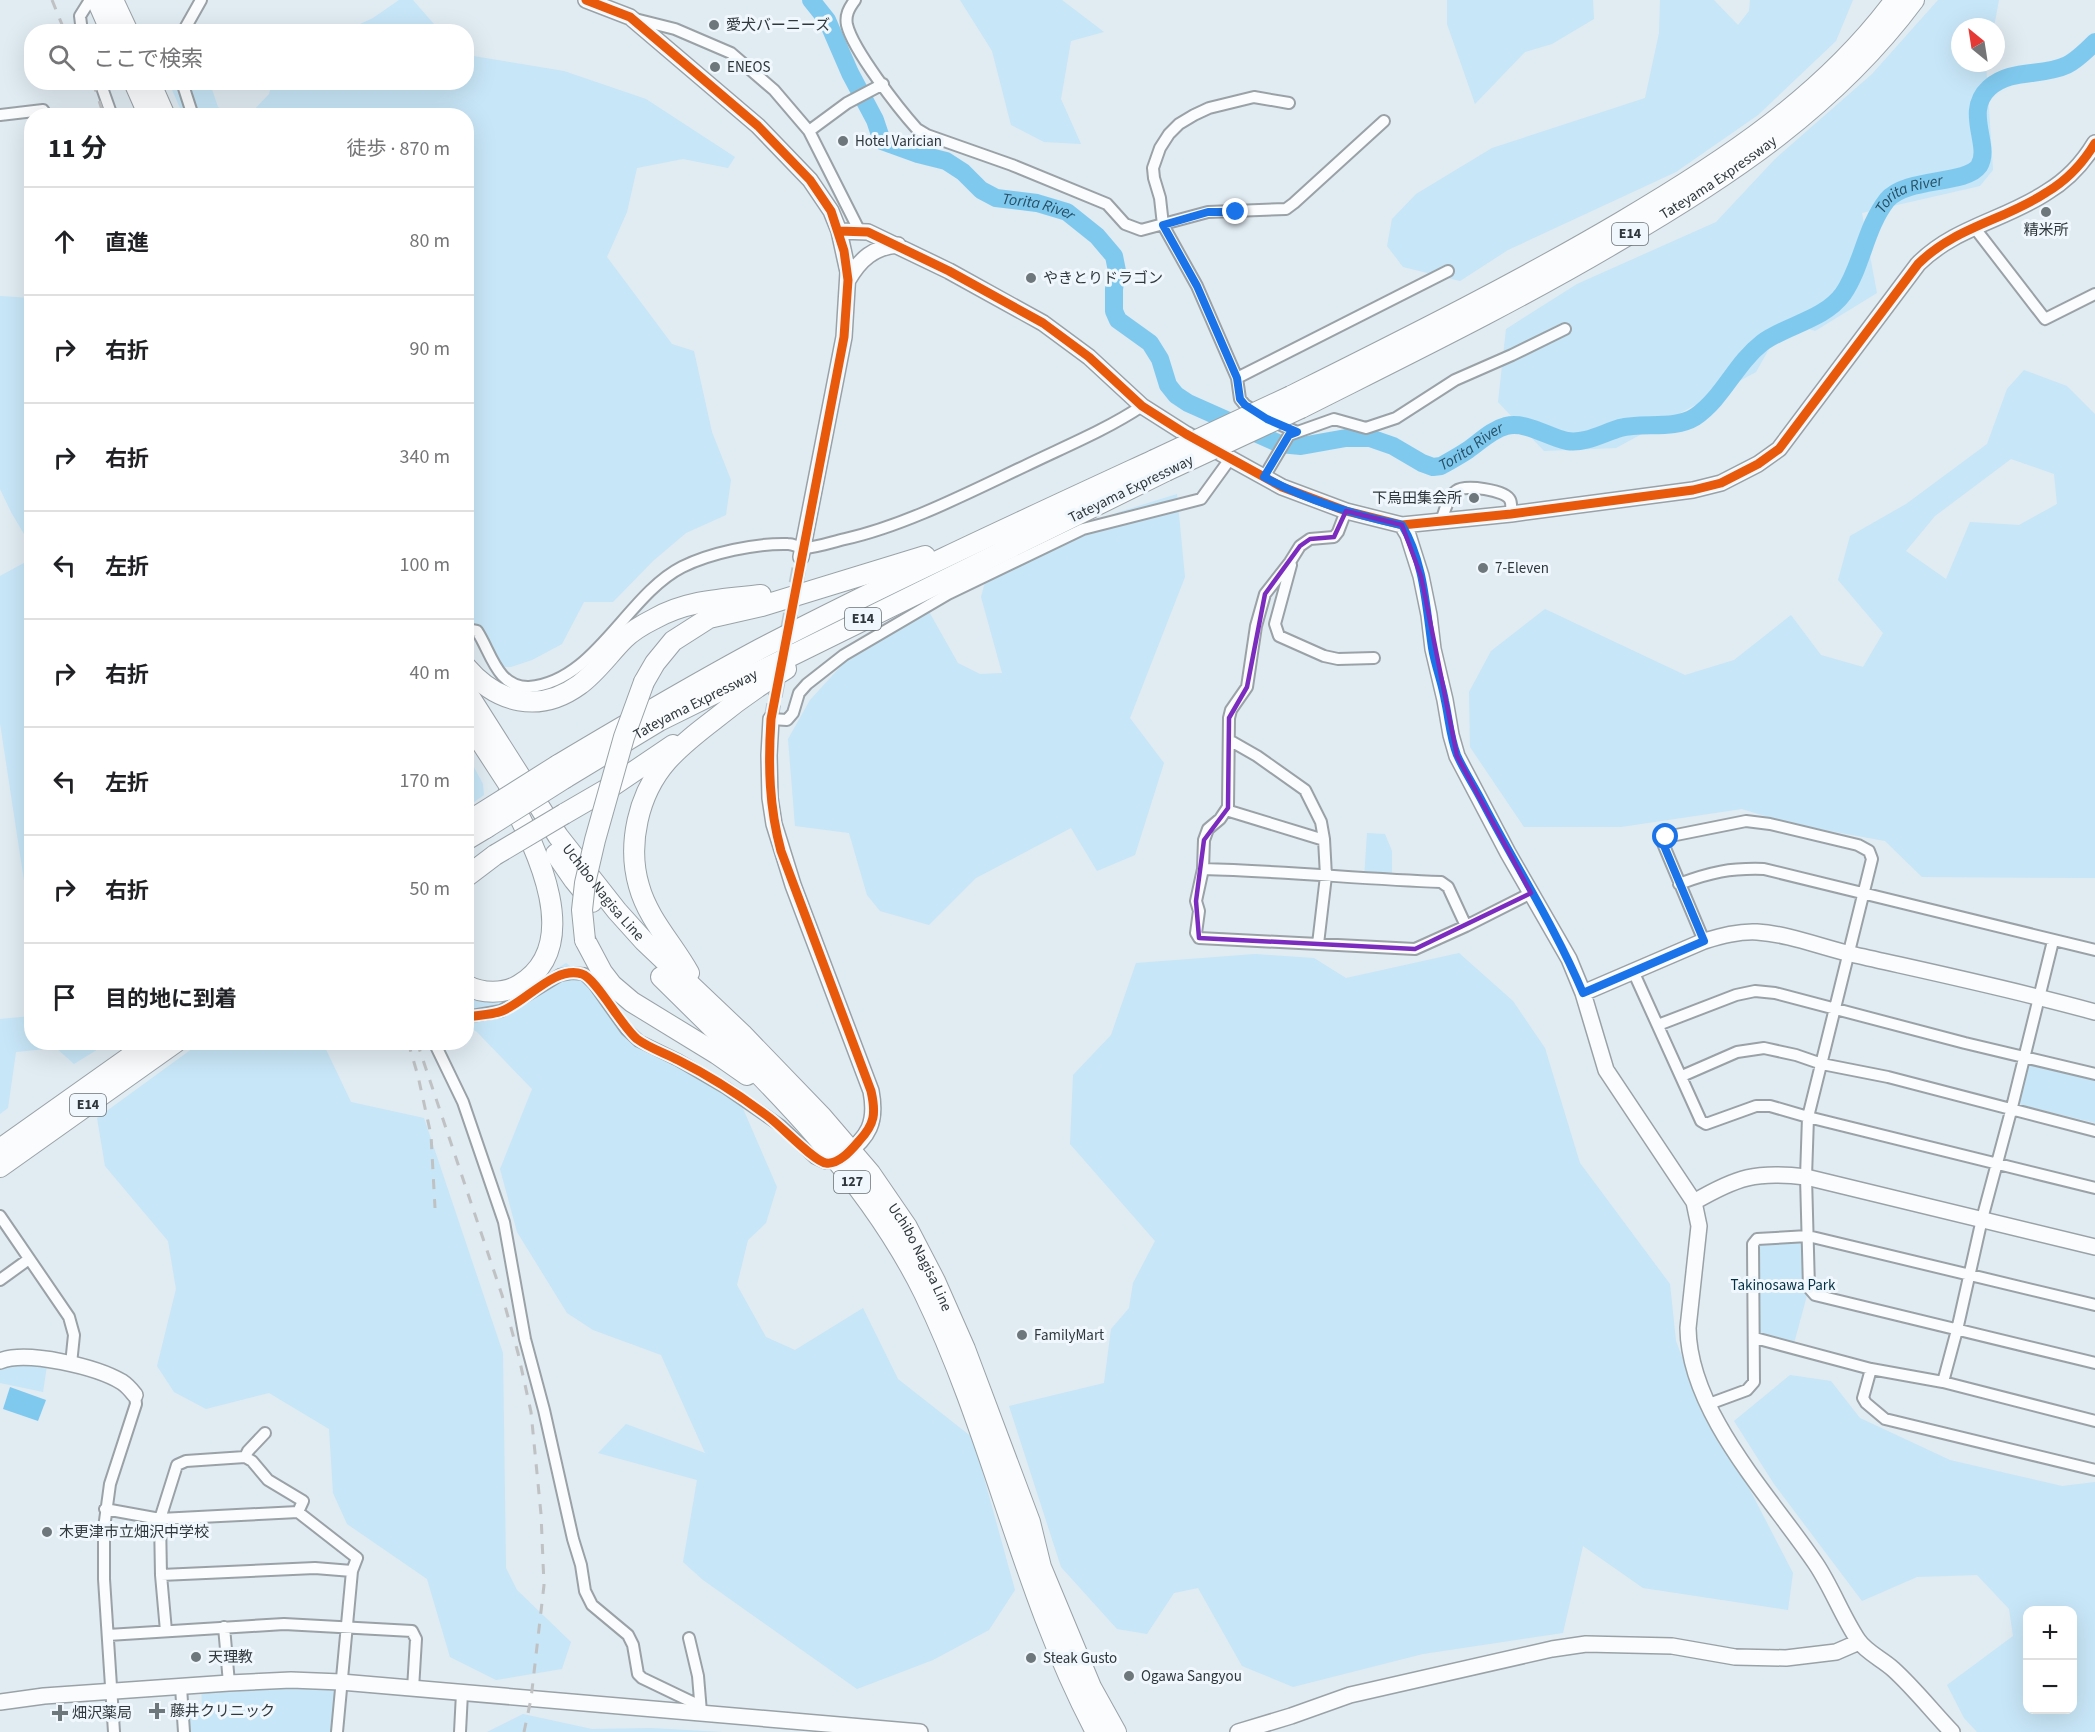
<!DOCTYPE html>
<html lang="ja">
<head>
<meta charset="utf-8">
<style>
	body { margin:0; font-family:"Source Sans 3","Noto Sans JP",sans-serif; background:#f6f6f6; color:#202124 }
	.controls { position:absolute; right:18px; bottom:18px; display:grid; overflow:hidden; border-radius:12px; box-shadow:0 6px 24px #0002 }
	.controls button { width:54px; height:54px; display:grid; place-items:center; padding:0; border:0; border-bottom:2px solid #e0e0e0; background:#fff; color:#202124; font:30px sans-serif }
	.compass { position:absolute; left:1951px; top:18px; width:54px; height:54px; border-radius:50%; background:#fff; box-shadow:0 6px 24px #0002; rotate:330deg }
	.stop { position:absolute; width:18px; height:18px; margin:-14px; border:4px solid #1a73e8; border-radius:50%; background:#fff }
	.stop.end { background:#1a73e8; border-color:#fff; box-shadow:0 2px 6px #0008 }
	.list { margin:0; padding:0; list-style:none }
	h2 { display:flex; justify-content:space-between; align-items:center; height:78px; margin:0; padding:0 24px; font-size:26px }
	h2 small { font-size:20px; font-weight:400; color:#757577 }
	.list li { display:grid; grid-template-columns:39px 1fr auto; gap:18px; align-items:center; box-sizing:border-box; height:108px; padding:0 24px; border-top:2px solid #e0e0e0 }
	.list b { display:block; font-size:22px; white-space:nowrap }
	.list em { font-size:20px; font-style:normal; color:#757577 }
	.icon { flex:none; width:33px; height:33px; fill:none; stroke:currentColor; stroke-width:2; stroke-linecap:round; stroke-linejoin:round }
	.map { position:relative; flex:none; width:2095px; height:1732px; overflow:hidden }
	.search { position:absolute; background:#fff; box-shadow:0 6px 24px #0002; left:24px; top:24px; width:450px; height:66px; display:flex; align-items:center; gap:15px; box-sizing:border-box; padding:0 21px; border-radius:24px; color:#757577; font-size:22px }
	.panel { position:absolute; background:#fff; box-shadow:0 6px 24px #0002; left:24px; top:108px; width:450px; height:942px; border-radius:24px }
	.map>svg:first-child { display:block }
	.green { fill:#c7e6f7; fill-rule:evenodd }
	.water { fill:#80c9ee }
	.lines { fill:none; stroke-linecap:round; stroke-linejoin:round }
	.river { stroke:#80c9ee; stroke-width:18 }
	.secondary-tunnel { stroke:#bdc7ce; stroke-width:15; stroke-dasharray:15 8; stroke-linecap:butt }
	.street-casing { stroke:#9aa2a7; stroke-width:14 }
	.secondary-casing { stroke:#9aa2a7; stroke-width:18 }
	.highway-casing { stroke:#9aa2a7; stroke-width:22 }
	.street { stroke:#fafcfd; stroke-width:10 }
	.secondary { stroke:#fafcfd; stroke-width:15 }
	.highway { stroke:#fafcfd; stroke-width:20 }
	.rail { stroke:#bfc1c3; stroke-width:3; stroke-dasharray:10 10; stroke-linecap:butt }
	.highway-bridge-casing { stroke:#9aa2a7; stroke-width:22; stroke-linecap:butt }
	.highway-bridge { stroke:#fafcfd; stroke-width:20 }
	.cycleway-casing { stroke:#f0f8fd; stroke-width:13 }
	.cycleway { stroke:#e8590c; stroke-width:9 }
	.route { stroke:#1a73e8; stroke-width:8 }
	.marked { fill:none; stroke:#7b2cbf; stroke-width:4.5; stroke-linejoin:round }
	.poi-dot { fill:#6e777c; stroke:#f0f8fd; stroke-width:2 }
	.labels { text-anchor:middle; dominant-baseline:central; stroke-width:6; stroke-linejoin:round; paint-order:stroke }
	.shield { fill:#f0f8fd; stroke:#6a7277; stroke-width:1.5 }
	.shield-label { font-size:14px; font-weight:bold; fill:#30383d }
	.poi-label { font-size:15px; fill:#30383d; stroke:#f0f8fd; text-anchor:start }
	.street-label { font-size:15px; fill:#30383d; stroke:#f0f8fd }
	.park-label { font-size:15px; fill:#043146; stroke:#f0f8fd }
	.water-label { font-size:16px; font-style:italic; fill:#275066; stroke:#f0f8fd }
</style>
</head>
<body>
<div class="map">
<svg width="2095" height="1732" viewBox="0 0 2095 1732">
	<rect width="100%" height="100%" fill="#e0ebf2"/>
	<path class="green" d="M399 0H413L440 31H345L373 18Z
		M960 0H1062L1104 32 1071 41 1061 99 1081 144 1044 142 1011 125 992 51Z
		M1447 0H1593L1594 19 1552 44 1525 52 1475 104 1447 24Z
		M1660 0H1714L1738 25 1749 11 1750 0H1853L1836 41 1758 115 1676 172 1508 250 1460 281 1403 267 1387 246 1392 219 1416 194 1492 148 1645 98 1659 33Z
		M1938 0H1999L1994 27H1960V63H1986L1993 170 1980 186 1862 213 1877 293 1815 331 1785 321 1756 372 1616 448 1544 451 1498 402 1506 329 1577 284 1716 222 1775 159 1872 74Z
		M467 55 564 71 646 99 735 157 728 168 683 159 637 168 627 212 607 257 672 344 694 351 712 432 731 480 726 515 686 533 653 561 613 602H584L562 644 532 660 511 667H489L473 623 466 619V116H248L269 94 272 83 466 82Z
		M169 83H210L218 107 234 115H183Z
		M0 296 31 298V546L11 512 0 489Z
		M2024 370 2067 386 2095 414V878L1922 877 1885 841 1791 824 1742 809 1621 827H1524L1470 747 1469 692 1491 651 1545 609 1685 675 1734 660 1791 615 1821 655 1863 667 1883 633 1838 580 1850 536 1906 504 1987 444 2007 389ZM2011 459 2054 474 2057 504 2019 525 1970 522 1946 579 1906 551 1935 516Z
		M1177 494 1185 577 1130 718 1164 763 1135 855 1097 871 1071 828 976 878 929 925 880 911 867 895 849 833 795 826 788 739 810 700 862 643 923 601 958 663 980 674 1002 673 981 597 989 567 1119 512Z
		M31 559V927L0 723V576Z
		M467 754 483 784 484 795 467 807Z
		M1367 833 1385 834 1392 851V880L1364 879Z
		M1459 953 1513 1001 1545 1048 1580 1163 1670 1284 1676 1341 1703 1412 1750 1490 1793 1573 1788 1610 1643 1588 1583 1546 1563 1633 1423 1654 1293 1687 1242 1666 1198 1588 1174 1593 1147 1634 1117 1629 1061 1567 1009 1406 1104 1383 1111 1329 1129 1308 1133 1283 1155 1241 1070 1144 1073 1075 1111 1035 1136 963 1255 954 1314 958 1346 978Z
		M566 963 582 975 614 1023 738 1097 777 1187 766 1223 748 1240 737 1285 766 1337 795 1350 863 1308 898 1379 973 1438 1015 1590 989 1630 933 1660 857 1689 703 1580 683 1562 697 1480 598 1453 626 1424 705 1453 661 1355 593 1330 567 1313 517 1232 500 1169 532 1089 477 1032 467 1026V993L488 1001 538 981Z
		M31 1016 32 1042 108 1043 74 1064 56 1048 16 1052 8 1108 0 1114V1019Z
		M200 1043H323L351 1102 424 1118 503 1353 506 1568 517 1590 571 1642 562 1669 496 1680 450 1657 427 1579 347 1524 333 1493 329 1429 269 1393 206 1409 174 1392 157 1366 176 1289 168 1241 105 1166 97 1118Z
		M2028 1064 2095 1080V1123L2018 1104Z
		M1808 1236 1809 1288 1793 1347 1755 1338 1757 1239Z
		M48 1359 43 1392 0 1383V1361Z
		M1790 1375 1831 1381 1860 1418 1950 1460 2062 1486 2095 1482V1732H1977L1964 1718 1947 1685 2013 1636 2009 1609 1977 1575 1917 1577 1862 1601 1774 1484 1734 1421ZM2028 1610H2072V1710H2028Z
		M341 1682 337 1732H184L183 1708 202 1706 201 1685Z
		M523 1714 592 1729 651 1728 722 1732H487Z"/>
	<path class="water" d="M10 1387 46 1400 38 1421 3 1409Z"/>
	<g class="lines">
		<path class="river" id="s1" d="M811 0 827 20 850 73 875 120 882 141 918 154 946 161 963 172 981 190 996 198 1037 203 1067 212 1097 236 1114 256 1117 271 1114 289V311L1118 320 1150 343 1160 359 1168 385 1176 395 1188 403 1280 444 1301 446 1346 438H1370L1393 446 1422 463 1433 467 1441 466C1450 461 1459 456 1468 450 1481 441 1491 430 1506 426 1526 421 1548 437 1567 441 1585 444 1603 433 1620 428 1643 422 1674 430 1695 417 1723 398 1735 364 1762 343 1786 325 1824 320 1843 294 1862 267 1865 228 1887 200 1906 177 1966 185 1979 166 1992 146 1963 112 1989 88 2011 68 2042 77 2067 65 2077 60 2087 50 2095 42"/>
		<path class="secondary-tunnel" d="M771 719 801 557"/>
		<g class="street-casing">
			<path id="street" d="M855 0C849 8 845 15 847 25 853 50 899 109 917 129L927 135 1012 165 1107 204 1125 224 1141 230 1208 212 1286 209 1294 203 1384 121
				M635 19 675 29 731 53 774 90 809 131
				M82 32 80 16 90 0
				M183 32 201 0
				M100 82 112 116
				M182 82 193 116
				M0 115 43 110 47 116
				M1974 227 2045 319 2095 294
				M859 230 809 131 847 103 883 84
				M1237 378 1448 271
				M1259 414 1245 405 1240 399 1237 378 1197 286 1163 225 1160 198 1154 178 1153 168 1160 148 1169 134 1179 124 1194 115 1209 108 1254 97 1289 103
				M1272 421 1297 432
				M1264 477 1289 435 1334 419 1366 428 1396 418 1455 380 1512 355 1565 329
				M1346 511 1338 532 1334 537 1310 539 1300 546 1290 562 1265 594 1256 626 1247 687 1231 710 1229 718 1228 807 1220 819 1208 829 1204 840 1203 869 1196 901 1199 911 1196 933 1199 938 1415 949 1466 926 1531 893
				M1441 521C1445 511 1447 498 1456 491 1465 484 1506 490 1510 500 1512 503 1511 511 1511 514
				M1291 565 1275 624 1279 636 1324 656 1338 659 1374 658
				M466 629 477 631C491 652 497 688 529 687 595 682 627 595 682 567 710 553 756 543 788 544 794 544 799 548 805 548 819 547 832 542 845 539 904 526 970 492 1025 466 1064 447 1106 430 1142 406
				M771 719 787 720 793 713 799 693 807 684 844 655 948 594 1083 529 1201 499 1230 459
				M1229 740 1257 756 1305 790 1321 822 1324 839 1326 876 1318 944
				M1226 810 1324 840
				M1203 869C1283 871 1362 879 1441 882L1448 887 1466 926
				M1679 884C1711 872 1730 868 1764 869L2095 950
				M1704 941 1662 841 1666 837 1746 821 1770 824 1858 845 1869 851 1872 859 1808 1117 1806 1177 1809 1288 1815 1295 2095 1363
				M1633 971 1701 1121 1706 1124 1756 1106H1770L1808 1117 2095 1188
				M466 1017 501 1011 560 975 572 973 584 974 594 984 626 1029 639 1041 678 1060 726 1088 781 1126 815 1158 826 1163 837 1161
				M1658 1025 1736 995 1755 991 1775 993 1965 1043 2095 1074
				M434 1042 463 1102 504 1222 525 1339 544 1410 573 1539 581 1565 585 1591 592 1605 628 1635 633 1645 638 1674 642 1678 692 1702 695 1704 697 1713
				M1682 1076 1737 1052 1764 1048 1796 1055 1822 1064 1888 1077 2095 1131
				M0 1216 69 1317 74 1335 71 1364
				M0 1280 29 1259
				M1755 1338 1871 1369 1943 1382 2095 1421
				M1871 1369 1863 1398 1866 1403 1885 1419 2095 1470
				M1943 1382 1957 1330 1982 1219 2011 1111 2053 941
				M1709 1404 1747 1390 1754 1382 1753 1244 1757 1239 1808 1236 2095 1305
				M245 1457 248 1451 265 1433
				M105 1509 160 1519 298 1512 357 1558 352 1571 337 1732
				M161 1575 315 1568 352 1571
				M224 1627 229 1683
				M166 1631 161 1575 160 1519 177 1465 186 1461 245 1457 252 1461 268 1480 303 1501 298 1512
				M108 1635 284 1624 412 1631 416 1639 413 1689
				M689 1638 698 1676 701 1712
				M181 1687 184 1732
				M114 1732 104 1579V1528L110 1484 136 1404 135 1395
				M460 1732 462 1693"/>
		</g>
		<g class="secondary-casing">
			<path id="secondary" d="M586 0 630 17 758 126 810 180 831 211 839 231 848 272 844 337 801 557
				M839 231 868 232 949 271 1043 323 1089 357 1142 406 1186 434 1282 487 1346 511 1402 525 1511 514 1693 490 1721 483 1758 464 1779 449 1918 264C1955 227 2005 220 2047 192 2067 180 2083 163 2095 143
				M848 280C860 259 874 247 898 245
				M1402 525 1408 535 1421 576 1429 615 1433 649 1445 700 1451 735 1457 756 1508 853 1569 959 1583 993 1606 1070 1694 1202 1699 1226 1688 1328C1689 1413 1771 1497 1816 1564 1832 1588 1842 1616 1858 1640 1866 1652 1882 1659 1893 1669 1914 1688 1932 1711 1952 1732
				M771 719 769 755 770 798 774 824 793 885 871 1091C877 1122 869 1137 844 1156
				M1583 993 1704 941C1721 936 1739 931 1757 932 1790 934 1823 948 1855 955 1935 973 2016 990 2095 1012
				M1694 1202C1737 1177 1756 1171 1806 1177L2095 1247
				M0 1361C27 1350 97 1367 122 1382 128 1386 131 1390 135 1395
				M0 1702 44 1696 229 1683 291 1680 341 1682 920 1732
				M1238 1732 1291 1716 1350 1695 1552 1649 1586 1644 1672 1646 1735 1657 1786 1658 1836 1652 1859 1642"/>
		</g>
		<g class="highway-casing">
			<g id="highway">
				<path d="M97 0 111 32"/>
				<path d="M113 0 128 32"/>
				<path d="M134 82 149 116"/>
				<path d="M150 82 165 116"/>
				<path d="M1291 396C1403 340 1514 285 1621 222 1723 162 1824 96 1895 0"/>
				<path id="s2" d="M1301 408C1408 354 1515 302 1618 241 1730 176 1836 105 1914 0"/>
				<path d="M466 667C497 703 539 714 579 685 596 673 609 654 624 639 632 631 644 624 654 619 687 600 725 599 761 595"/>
				<path d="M644 682 655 663 673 641 709 618 762 606 925 556"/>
				<path id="s3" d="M466 691 558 836 617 911 644 941 742 1034 822 1117 870 1173 907 1227 935 1281 965 1349 1030 1522 1041 1567 1091 1687 1116 1732"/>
				<path d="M466 719 522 805"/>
				<path d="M558 765C625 725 691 686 760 649 889 582 1022 521 1154 460"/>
				<path id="s4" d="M565 778 659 721 1166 471"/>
				<path d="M564 814 614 785 673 745"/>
				<path d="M466 840 486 828"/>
				<path d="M556 854 574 880 592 902"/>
				<path d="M466 877 495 855"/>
				<path d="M585 940 602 972 612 985 632 1002 717 1054 747 1075"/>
				<path d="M689 973C673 944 648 919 639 886 627 845 638 794 667 761 681 745 698 732 715 719 737 701 761 684 786 669"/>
				<path d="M661 977C758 1073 863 1169 924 1293 993 1435 1022 1593 1096 1732"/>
				<path d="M466 985C482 994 504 994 519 985 587 945 534 845 508 794"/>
				<path d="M0 1149 151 1042"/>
				<path d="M0 1167 176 1042"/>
			</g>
		</g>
		<use href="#street" class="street"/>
		<use href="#secondary" class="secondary"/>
		<use href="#highway" class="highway"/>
		<path class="rail" d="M52 0 65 32
			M93 82 104 116
			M408 1042 418 1076 431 1135 435 1208
			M417 1042 502 1295 518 1353 531 1412 541 1514 544 1585 531 1699 524 1732"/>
		<g class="highway-bridge-casing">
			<path id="highway-bridge" d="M1154 460 1291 396
				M1166 471 1301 408
				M477 816 558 765
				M486 828 565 778
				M495 855 564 814
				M585 940 582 910 585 883 595 840 624 737 644 682"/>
		</g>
		<use href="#highway-bridge" class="highway-bridge"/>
		<g class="cycleway-casing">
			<path id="cycleway" d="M839 231 868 232 949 271 1043 323 1089 357 1142 406 1186 434 1282 487 1346 511 1402 525 1511 514 1693 490 1721 483 1758 464 1779 449 1918 264C1955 227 2005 220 2047 192 2067 180 2083 163 2095 143
				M466 1017C478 1015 492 1015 502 1011 526 1002 555 965 582 974 596 978 621 1026 637 1039 649 1048 665 1053 678 1060 710 1076 741 1096 770 1118 782 1127 815 1162 826 1163 839 1165 852 1149 859 1141 875 1124 876 1113 871 1091L781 851C769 807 768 765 771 719L844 337 848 280 844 251 831 211 810 180 758 126 630 17 586 0"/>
		</g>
		<use href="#cycleway" class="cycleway"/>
	</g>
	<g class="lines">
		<path class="route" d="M1236 212H1208L1163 225 1197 286 1237 378 1240 399 1245 405 1267 419 1297 432 1289 435 1264 477C1307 500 1354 515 1402 525 1424 561 1426 607 1432 648 1435 666 1442 683 1445 701 1449 719 1450 737 1457 755 1464 771 1475 787 1483 803 1516 866 1555 927 1583 993L1704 941 1662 841 1666 837"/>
	</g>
	<path class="marked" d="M1346 511 1402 525 1421 576 1457 756 1531 893 1415 949 1199 938 1196 901 1204 840 1228 808 1229 718 1247 687 1265 594 1300 546 1310 539 1334 537Z"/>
	<g class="poi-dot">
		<circle cx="714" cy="25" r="6"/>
		<circle cx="715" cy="67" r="6"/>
		<circle cx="843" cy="141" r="6"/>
		<circle cx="2046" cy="212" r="6"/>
		<circle cx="1031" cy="278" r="6"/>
		<circle cx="1474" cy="498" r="6"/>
		<circle cx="1483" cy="568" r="6"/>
		<circle cx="1022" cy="1335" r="6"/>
		<circle cx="47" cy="1532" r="6"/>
		<circle cx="196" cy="1657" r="6"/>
		<circle cx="1031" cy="1658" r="6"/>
		<circle cx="1129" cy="1676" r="6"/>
		<path d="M154 1702h6v6h6v6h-6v6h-6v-6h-6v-6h6z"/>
		<path d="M57 1704h6v6h6v6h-6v6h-6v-6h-6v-6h6z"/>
	</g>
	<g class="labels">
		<g class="shield">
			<rect x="1612" y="223" width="36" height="22" rx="4.5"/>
			<rect x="845" y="608" width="36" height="22" rx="4.5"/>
			<rect x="70" y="1094" width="36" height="22" rx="4.5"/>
			<rect x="834" y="1171" width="36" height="22" rx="4.5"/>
		</g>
		<g class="shield-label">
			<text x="1630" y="234">E14</text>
			<text x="863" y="619">E14</text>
			<text x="88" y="1105">E14</text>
			<text x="852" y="1182">127</text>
		</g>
		<g class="poi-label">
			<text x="726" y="25">愛犬バーニーズ</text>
			<text x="727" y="67">ENEOS</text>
			<text x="855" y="141">Hotel Varician</text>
			<text x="2046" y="230" text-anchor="middle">精米所</text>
			<text x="1043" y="278">やきとりドラゴン</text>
			<text x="1462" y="498" text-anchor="end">下烏田集会所</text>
			<text x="1495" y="568">7-Eleven</text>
			<text x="1034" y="1335">FamilyMart</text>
			<text x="59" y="1532">木更津市立畑沢中学校</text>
			<text x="208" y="1657">天理教</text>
			<text x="1043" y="1658">Steak Gusto</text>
			<text x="1141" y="1676">Ogawa Sangyou</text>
			<text x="170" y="1711">藤井クリニック</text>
			<text x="72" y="1713">畑沢薬局</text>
		</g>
		<g class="street-label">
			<text stroke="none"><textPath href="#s2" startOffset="477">Tateyama Expressway</textPath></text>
			<text transform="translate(1131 489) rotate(-26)">Tateyama Expressway</text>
			<text stroke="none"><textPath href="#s4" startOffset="150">Tateyama Expressway</textPath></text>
			<text stroke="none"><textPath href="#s3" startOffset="244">Uchibo Nagisa Line</textPath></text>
			<text stroke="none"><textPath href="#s3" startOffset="730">Uchibo Nagisa Line</textPath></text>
		</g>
		<g class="park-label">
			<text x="1783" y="1285">Takinosawa Park</text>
		</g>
		<g class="water-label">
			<text stroke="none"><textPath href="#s1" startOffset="1468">Torita River</textPath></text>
			<text stroke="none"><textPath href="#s1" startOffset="332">Torita River</textPath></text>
			<text stroke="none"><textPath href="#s1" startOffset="909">Torita River</textPath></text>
		</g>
	</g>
</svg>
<div class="controls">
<button>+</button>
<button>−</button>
</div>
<svg class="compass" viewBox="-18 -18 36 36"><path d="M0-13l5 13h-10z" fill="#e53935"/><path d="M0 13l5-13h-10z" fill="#757577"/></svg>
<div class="stop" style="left:1666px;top:837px"></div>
<div class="stop end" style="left:1236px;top:212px"></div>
<div class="search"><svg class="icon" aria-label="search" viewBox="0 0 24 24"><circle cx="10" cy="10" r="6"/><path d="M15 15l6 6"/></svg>ここで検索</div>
<section class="panel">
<h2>11 分<small>徒歩 · 870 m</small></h2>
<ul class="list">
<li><svg class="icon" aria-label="ahead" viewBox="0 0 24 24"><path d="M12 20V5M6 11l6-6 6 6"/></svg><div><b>直進</b></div><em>80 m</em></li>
<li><svg class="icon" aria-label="right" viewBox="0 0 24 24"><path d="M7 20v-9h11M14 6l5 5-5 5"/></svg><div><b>右折</b></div><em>90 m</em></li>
<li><svg class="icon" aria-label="right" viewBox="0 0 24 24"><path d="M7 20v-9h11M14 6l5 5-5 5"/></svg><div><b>右折</b></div><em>340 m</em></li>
<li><svg class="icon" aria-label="left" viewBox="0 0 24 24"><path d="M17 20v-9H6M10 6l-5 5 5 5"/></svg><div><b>左折</b></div><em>100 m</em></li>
<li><svg class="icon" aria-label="right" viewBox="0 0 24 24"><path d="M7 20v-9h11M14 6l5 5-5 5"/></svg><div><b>右折</b></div><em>40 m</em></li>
<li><svg class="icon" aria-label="left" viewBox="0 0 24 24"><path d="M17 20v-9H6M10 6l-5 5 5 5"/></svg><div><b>左折</b></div><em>170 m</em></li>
<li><svg class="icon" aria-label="right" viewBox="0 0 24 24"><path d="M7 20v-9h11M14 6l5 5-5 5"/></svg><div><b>右折</b></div><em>50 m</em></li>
<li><svg class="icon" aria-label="arrive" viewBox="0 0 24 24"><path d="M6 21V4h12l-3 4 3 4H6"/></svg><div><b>目的地に到着</b></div></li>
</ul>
</section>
</div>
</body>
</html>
